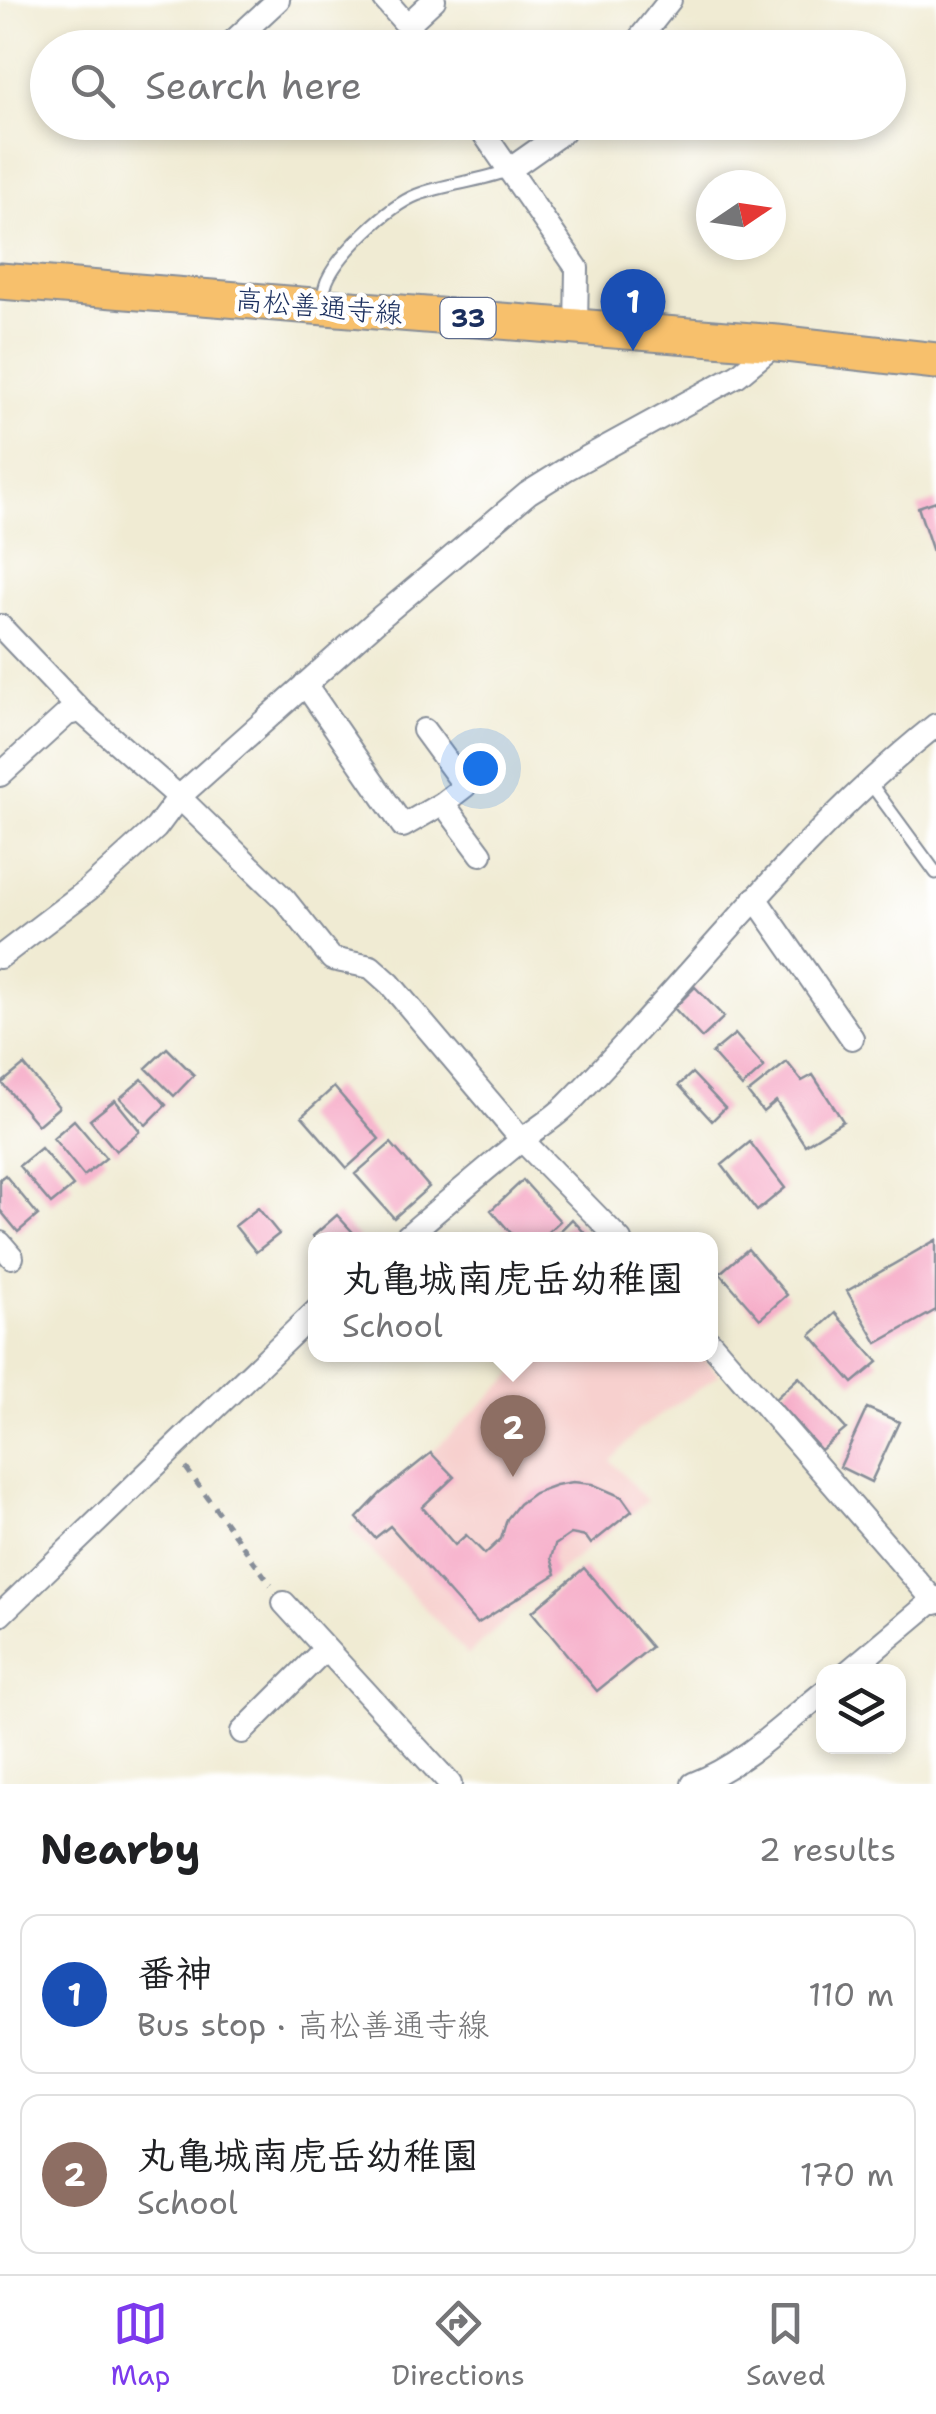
<!DOCTYPE html>
<html lang="en">
<head>
<meta charset="utf-8">
<style>
	body { margin:0; font-family:"Shantell Sans","Klee One",sans-serif; background:#f6f6f6; color:#202124 }
	.controls { position:absolute; right:30px; bottom:30px; display:grid; overflow:hidden; border-radius:20px; box-shadow:0 5px 15px #0003 }
	.controls button { width:90px; height:90px; display:grid; place-items:center; padding:0; border:0; border-bottom:2px solid #e0e0e0; background:#fff; color:#202124; font:50px sans-serif }
	.compass { position:absolute; left:696px; top:170px; width:90px; height:90px; border-radius:50%; background:#fff; box-shadow:0 5px 15px #0003; rotate:77deg }
	.you { position:absolute; left:480px; top:768px; width:35px; height:35px; margin:-25px; border:8px solid #fff; border-radius:50%; background:#1a73e8; box-shadow:0 0 0 15px #1a73e833 }
	.badge { display:grid; place-items:center; width:65px; height:65px; border-radius:50%; background:#7c3aed; color:#fff; font-size:32px; font-weight:700 }
	.pin { position:absolute; translate:-50% -82px; filter:drop-shadow(0 2px 5px #0008) }
	.pin::after { content:''; position:absolute; top:52px; width:35px; height:30px; background:inherit; clip-path:polygon(0 0,100% 0,50% 100%) }
	.popup { position:absolute; left:308px; top:1232px; width:410px; height:130px; box-sizing:border-box; display:grid; place-content:center; border-radius:20px; background:#fff; filter:drop-shadow(0 2px 8px #0005); font-size:32px; white-space:nowrap; color:#757577 }
	.popup b { font-size:38px; color:#202124 }
	.popup::after { content:''; position:absolute; left:50%; top:100%; margin-left:-20px; border:20px solid transparent; border-top-color:#fff }
	.list { margin:0; padding:0; list-style:none }
	h2 { display:flex; justify-content:space-between; align-items:center; height:130px; margin:0; padding:0 40px; font-size:42px }
	h2 small { font-size:32px; font-weight:400; color:#757577 }
	.list li { display:grid; grid-template-columns:65px 1fr auto; gap:30px; align-items:center; box-sizing:border-box; height:160px; margin:0 20px 20px; padding:0 20px; border:2px solid #e0e0e0; border-radius:20px }
	.list b { display:block; font-size:38px; white-space:nowrap }
	.list p { margin:0; font-size:32px; white-space:nowrap; color:#757577 }
	.list em { font-size:32px; font-style:normal; color:#757577 }
	.icon { flex:none; width:55px; height:55px; fill:none; stroke:currentColor; stroke-width:2; stroke-linecap:round; stroke-linejoin:round }
	.map { position:relative; flex:none; width:936px; height:1784px; overflow:hidden }
	.search { position:absolute; background:#fff; box-shadow:0 5px 15px #0003; left:30px; right:30px; top:30px; height:110px; display:flex; align-items:center; gap:25px; box-sizing:border-box; padding:0 35px; border-radius:55px; color:#757577; font-size:38px }
	.sheet { height:490px; background:#fff }
	nav { display:flex; justify-content:space-around; align-items:center; box-sizing:border-box; height:140px; border-top:2px solid #e0e0e0; background:#fff; font-size:28px; color:#757577 }
	nav a { display:grid; justify-items:center; gap:5px }
	nav .on { color:#7c3aed }
	.map>svg:first-child { display:block }
	.built { fill:#f7d0ce }
	.building { fill:#f6abc7 }
	.lines { fill:none; stroke-linecap:round; stroke-linejoin:round }
	.lane-casing { stroke:#868d98; stroke-width:15 }
	.street-casing { stroke:#868d98; stroke-width:26 }
	.primary-casing { stroke:#868d98; stroke-width:39 }
	.path { stroke:#868d98; stroke-width:5; stroke-dasharray:8 8; stroke-linecap:butt }
	.lane { stroke:#fff; stroke-width:11 }
	.street { stroke:#fff; stroke-width:22 }
	.primary { stroke:#f7c06c; stroke-width:35 }
	.labels { text-anchor:middle; dominant-baseline:central; stroke-width:9; stroke-linejoin:round; paint-order:stroke }
	.shield { fill:#fff; stroke:#5f6d8e; stroke-width:2.5 }
	.shield-label { font-size:25px; font-weight:bold; fill:#1b2f5e }
	.street-label { font-size:28px; fill:#1b2f5e; stroke:#fff }
</style>
</head>
<body>
<div class="map">
<svg width="936" height="1784" viewBox="0 0 936 1784">
	<rect width="100%" height="100%" fill="#fff"/>
	<filter id="ink" filterUnits="userSpaceOnUse"><feTurbulence type="fractalNoise" baseFrequency=".01" numOctaves="2"/><feDisplacementMap in="SourceGraphic" scale="20" xChannelSelector="R" yChannelSelector="G"/><feConvolveMatrix kernelMatrix="1 2 1 2 8 2 1 2 1" color-interpolation-filters="sRGB"/></filter>
	<filter id="wash" filterUnits="userSpaceOnUse"><feTurbulence type="fractalNoise" baseFrequency=".0048" numOctaves="4" result="noise"/><feDisplacementMap in="SourceGraphic" scale="40" xChannelSelector="R" yChannelSelector="G"/><feGaussianBlur stdDeviation="2.25" result="paint"/><feColorMatrix in="noise" values="0 0 0 0 0 0 0 0 0 0 0 0 0 0 0 0 0 1.4 0 .05"/><feComposite in="paint" operator="in"/></filter>
	<g filter="url(#wash)">
		<rect width="100%" height="100%" fill="#f0ebd3"/>
		<path class="built" d="M534 1355H700L719 1375 637 1431 611 1461 647 1501 556 1574 468 1655 350 1528 381 1493 431 1453Z"/>
		<g id="blocks">
			<path class="building" d="M936 501V558H935L918 507Z
				M695 987 724 1017 702 1038 674 1008Z
				M735 1034 764 1067 742 1087 712 1053Z
				M167 1048 194 1075 174 1096 146 1068Z
				M787 1062 802 1081 813 1075 843 1121 805 1145 776 1101 763 1112 748 1093Z
				M24 1065 59 1107 38 1125 2 1083Z
				M692 1073 725 1108 712 1121 679 1085Z
				M142 1079 166 1105 146 1125 120 1098Z
				M334 1087 379 1139 347 1168 302 1116Z
				M115 1100 140 1131 116 1151 90 1120Z
				M74 1120 106 1158 84 1176 53 1138Z
				M750 1142 785 1188 757 1211 722 1165Z
				M391 1143 429 1187 394 1218 355 1174Z
				M41 1148 73 1186 51 1204 19 1166Z
				M5 1175 38 1215 18 1232 0 1210V1179Z
				M523 1180 560 1221 539 1240H517L491 1210Z
				M258 1208 279 1234 256 1252 235 1226Z
				M337 1215 360 1240H316L313 1236Z
				M572 1219 591 1240H551Z
				M936 1240V1310L877 1343 847 1291Z
				M748 1249 787 1295 760 1319 720 1273Z
				M835 1313 878 1362 853 1383 811 1335Z
				M799 1377 846 1429 821 1450 775 1399Z
				M867 1408 899 1422 871 1482 840 1467Z
				M431 1453 454 1477 422 1507 455 1545 466 1535 485 1554 501 1539 507 1519 519 1504 534 1493 556 1485 573 1482 592 1484 622 1497 632 1511 591 1544 586 1537 571 1534 555 1545 551 1558 556 1574 477 1624 390 1526 375 1538 357 1518 381 1493Z
				M584 1568 651 1647 597 1691 532 1612Z"/>
		</g>
	</g>
	<g filter="url(#ink)">
		<use href="#blocks" fill-opacity="0" stroke="#868d98" stroke-width="2.5"/>
		<g class="lines">
			<g class="lane-casing">
				<path id="lane" d="M321 304C323 297 324 289 327 281 339 253 389 206 417 195 447 183 480 182 509 170
					M870 783 936 873"/>
			</g>
			<g class="street-casing">
				<path id="street" d="M385 0 407 25
					M226 48 278 0
					M423 48 407 25 434 0
					M632 48 670 0
					M476 122 577 268 576 327
					M509 170 563 132 571 122
					M0 626 81 711
					M305 684 403 826 443 803 465 786 424 730
					M0 775 67 714 81 711 179 797 285 900 332 959 371 967 390 984 522 1140 620 1240
					M443 803 481 854
					M755 898 852 1038
					M0 957 89 889 156 828 179 797 381 617 528 493 568 468 738 375 777 343
					M403 1240C441 1207 480 1174 519 1142 534 1130 553 1119 567 1105 691 980 797 835 936 725
					M0 1243 12 1257
					M710 1342 936 1603
					M284 1603 450 1784
					M0 1615 316 1311
					M848 1672 936 1598
					M242 1732 325 1649
					M693 1784C743 1765 783 1725 824 1692"/>
			</g>
			<g class="primary-casing">
				<path id="primary" d="M0 281 777 343 936 361"/>
			</g>
			<path class="path" d="M186 1468 271 1585"/>
			<use href="#lane" class="lane"/>
			<use href="#street" class="street"/>
			<use href="#primary" class="primary"/>
		</g>
	</g>
	<g class="labels">
		<rect class="shield" x="440.5" y="298" width="55" height="40" rx="8"/>
		<g class="shield-label">
			<text x="468" y="318">33</text>
		</g>
		<g class="street-label">
			<text transform="translate(319 306) rotate(5)">高松善通寺線</text>
		</g>
	</g>
</svg>
<div class="controls">
<button><svg class="icon" aria-label="layers" viewBox="0 0 24 24"><path d="M12 4l9 5-9 5-9-5zM3 14l9 5 9-5"/></svg></button>
</div>
<svg class="compass" viewBox="-18 -18 36 36"><path d="M0-13l5 13h-10z" fill="#e53935"/><path d="M0 13l5-13h-10z" fill="#757577"/></svg>
<div class="you"></div>
<div class="pin badge" style="left:633px;top:351px;background:#1a4fb4">1</div>
<div class="pin badge" style="left:513px;top:1477px;background:#8d6e63">2</div>
<div class="popup"><b>丸亀城南虎岳幼稚園</b>School</div>
<div class="search"><svg class="icon" aria-label="search" viewBox="0 0 24 24"><circle cx="10" cy="10" r="6"/><path d="M15 15l6 6"/></svg>Search here</div>
</div>
<section class="sheet">
<h2>Nearby<small>2 results</small></h2>
<ul class="list">
<li><span class="badge" style="background:#1a4fb4">1</span><div><b>番神</b><p>Bus stop · 高松善通寺線</p></div><em>110 m</em></li>
<li><span class="badge" style="background:#8d6e63">2</span><div><b>丸亀城南虎岳幼稚園</b><p>School</p></div><em>170 m</em></li>
</ul>
</section>
<nav>
<a class="on"><svg class="icon" aria-label="map" viewBox="0 0 24 24"><path d="M3 6l6-2 6 2 6-2v14l-6 2-6-2-6 2zM9 4v14M15 6v14"/></svg>Map</a>
<a><svg class="icon" aria-label="directions" viewBox="0 0 24 24"><path d="M12 3l9 9-9 9-9-9zM9 14v-3h6M13 9l2 2-2 2"/></svg>Directions</a>
<a><svg class="icon" aria-label="saved" viewBox="0 0 24 24"><path d="M7 4h10v16l-5-4-5 4z"/></svg>Saved</a>
</nav>
</body>
</html>
